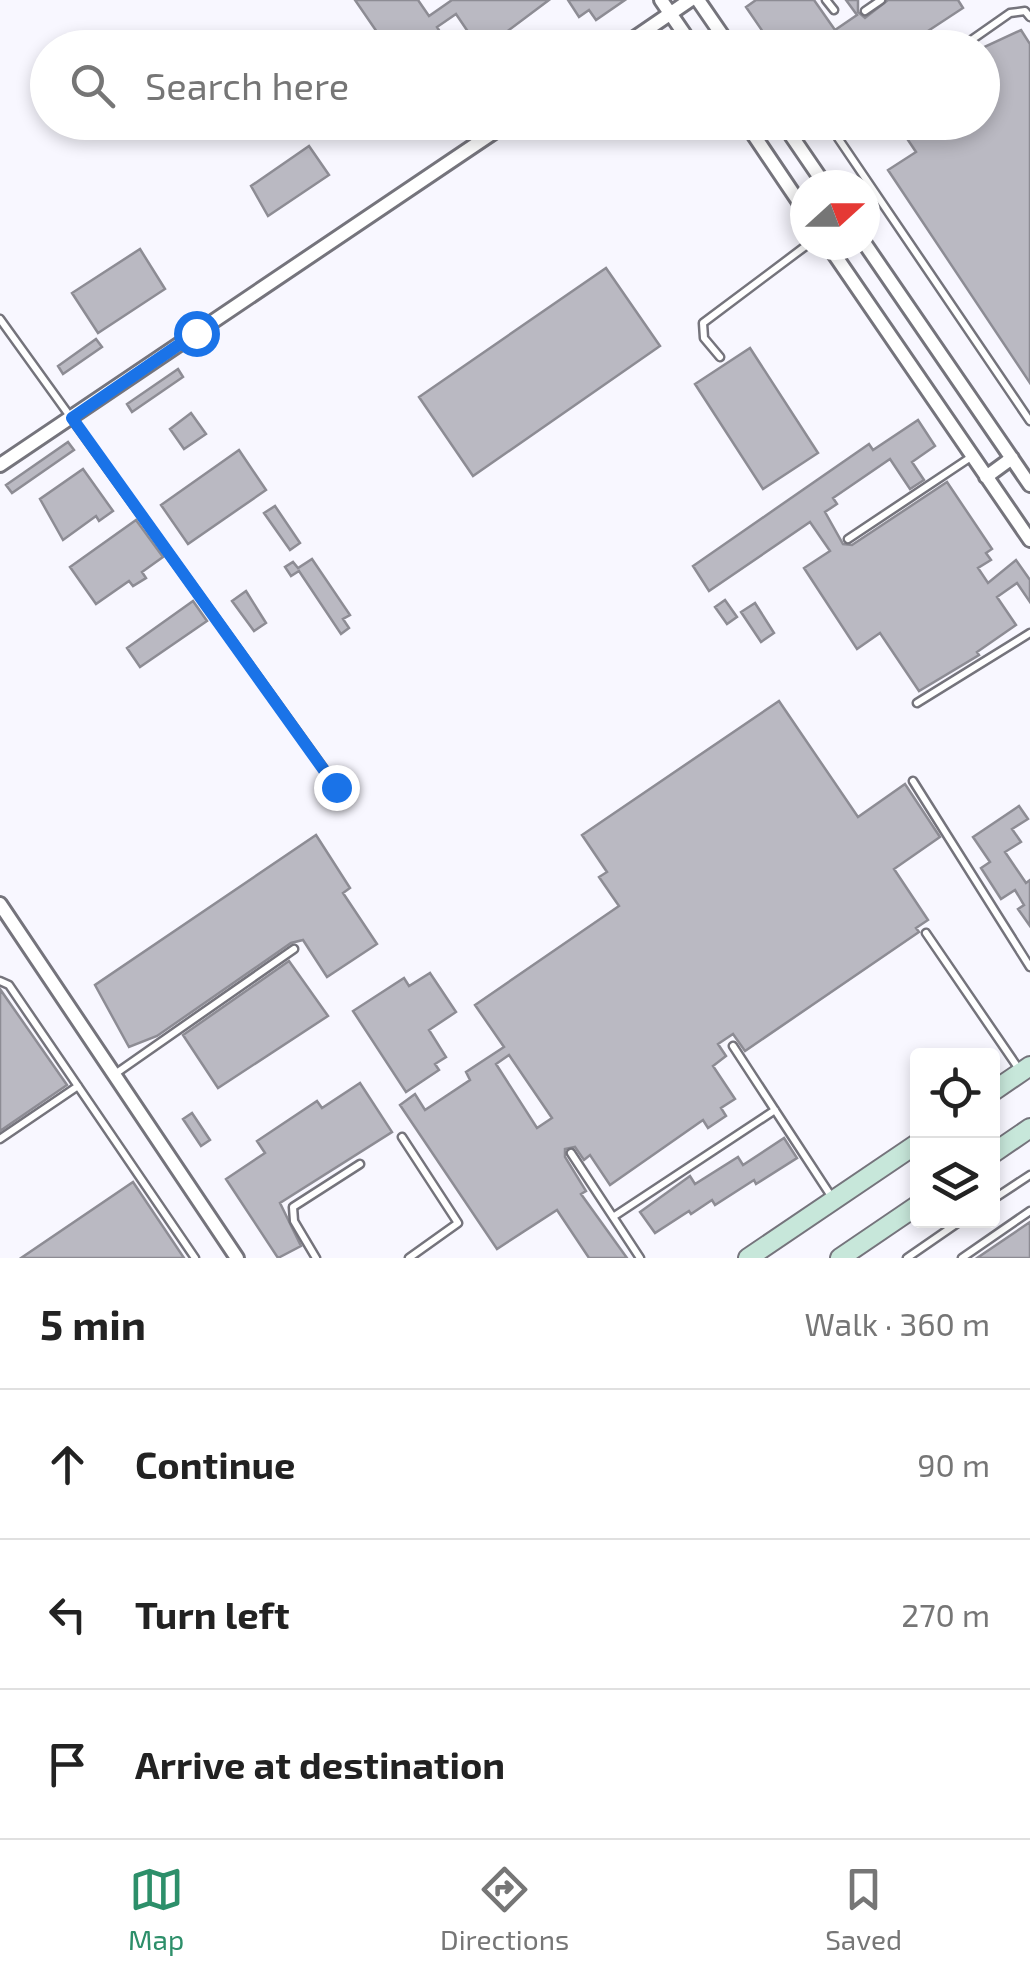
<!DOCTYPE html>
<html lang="en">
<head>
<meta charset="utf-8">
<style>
	body { margin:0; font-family:"Exo 2",sans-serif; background:#f6f6f6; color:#222 }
	.controls { position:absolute; right:30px; bottom:30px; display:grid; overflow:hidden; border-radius:10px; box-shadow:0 5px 15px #0003 }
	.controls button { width:90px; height:90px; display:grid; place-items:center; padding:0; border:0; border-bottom:2px solid #e0e0e0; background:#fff; color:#222; font:50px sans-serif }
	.compass { position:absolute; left:790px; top:170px; width:90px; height:90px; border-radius:50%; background:#fff; box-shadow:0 5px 15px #0003; rotate:69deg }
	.stop { position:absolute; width:30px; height:30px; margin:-22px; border:8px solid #1a73e8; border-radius:50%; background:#fff }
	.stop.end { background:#1a73e8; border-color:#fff; box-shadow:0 2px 10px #0008 }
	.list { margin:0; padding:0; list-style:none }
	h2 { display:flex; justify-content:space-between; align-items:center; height:130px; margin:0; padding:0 40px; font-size:42px }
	h2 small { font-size:32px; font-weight:400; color:#767676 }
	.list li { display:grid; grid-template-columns:65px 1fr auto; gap:30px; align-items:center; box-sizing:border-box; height:150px; padding:0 40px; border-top:2px solid #e0e0e0 }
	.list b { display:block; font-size:38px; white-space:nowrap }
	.list em { font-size:32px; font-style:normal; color:#767676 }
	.icon { flex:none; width:55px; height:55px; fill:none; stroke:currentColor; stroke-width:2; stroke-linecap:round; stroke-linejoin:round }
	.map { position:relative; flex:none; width:1030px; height:1258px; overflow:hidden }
	.search { position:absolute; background:#fff; box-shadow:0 5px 15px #0003; left:30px; right:30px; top:30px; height:110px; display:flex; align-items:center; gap:25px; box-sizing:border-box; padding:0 35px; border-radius:55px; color:#767676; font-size:38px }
	.sheet { height:580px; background:#fff }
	nav { display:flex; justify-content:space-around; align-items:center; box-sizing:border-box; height:140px; border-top:2px solid #e0e0e0; background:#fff; font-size:28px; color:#767676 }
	nav a { display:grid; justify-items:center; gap:5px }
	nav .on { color:#2d8f6a }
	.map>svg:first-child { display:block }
	.building { fill:#bab9c2; stroke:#8d8c94; stroke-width:2.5; fill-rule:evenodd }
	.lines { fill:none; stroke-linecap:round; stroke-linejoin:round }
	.lane-casing { stroke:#75747c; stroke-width:11 }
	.street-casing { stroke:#75747c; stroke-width:18 }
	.secondary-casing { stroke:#75747c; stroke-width:22 }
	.lane { stroke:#fff; stroke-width:6 }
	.street { stroke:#fff; stroke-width:12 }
	.secondary { stroke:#c7e7da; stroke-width:18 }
	.route { stroke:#1a73e8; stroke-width:12 }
</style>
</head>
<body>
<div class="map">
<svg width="1030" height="1258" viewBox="0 0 1030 1258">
	<rect width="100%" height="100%" fill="#f8f7ff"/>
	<path class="building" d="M355 0H418L429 16 452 0H549L485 48H479L456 14 437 27 450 48H388Z
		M568 0H625L596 20 589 10 579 17Z
		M756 0H814L835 30 857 15 846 0H858V12L865 18 888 0H958L963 8 902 48H774L746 7Z
		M1021 30 1030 44V383L888 170 916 152 896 122H982V48Z
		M309 146 329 175 268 216 251 186Z
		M140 249 165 289 98 333 72 293Z
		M606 268 660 346 473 476 419 397Z
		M96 339 102 347 63 374 58 366Z
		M750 348 818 453 763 489 695 384Z
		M178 369 183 377 132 412 127 404Z
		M191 413 206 434 184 449 170 429Z
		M918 420 935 446 912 462 924 480 910 489 890 459 833 498 837 504 825 512 843 544 852 545 947 482 992 549 986 553 991 560 978 568 988 583 1016 560 1030 580V602L1017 583 997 597 1016 625 977 652 979 655 919 691 880 633 857 649 804 568 830 551 810 522 709 591 693 566 869 444 873 450Z
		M68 442 74 450 12 493 6 485Z
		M239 450 266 490 188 544 161 505Z
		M83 469 113 511 99 521 96 516 63 540 40 499Z
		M275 506 300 543 290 550 264 513Z
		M136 520 163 557 142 572 146 578 133 586 129 581 96 604 70 567Z
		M312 559 350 615 343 619 349 628 341 634 299 571 291 576 285 567 293 562 298 568Z
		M246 591 266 623 254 631 232 601Z
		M725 600 737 617 727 624 715 607Z
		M193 601 207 621 140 667 127 648Z
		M755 603 774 633 761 642 741 612Z
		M779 701 858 817 905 784 940 837 894 869 928 920 916 928 919 932 745 1051 733 1034 718 1044 726 1056 713 1066 735 1099 721 1108 726 1116 708 1128 703 1120 610 1185 590 1155 584 1160 575 1147 565 1149V1157L586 1191 581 1194 627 1258H589L557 1210 497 1249 400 1105 415 1094 425 1110 470 1080 466 1072 504 1047 475 1005 619 906 599 877 607 872 582 835ZM509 1055 552 1118 537 1128 496 1064Z
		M1019 806 1028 819 1012 829 1021 842 1005 852 1026 883 1030 880V926L1018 909 1024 905 1015 890 1001 899 981 868 990 862 973 837Z
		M316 835 350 888 343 893 377 944 327 977 303 940 291 943 157 1036 129 1047 95 985Z
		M289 961 328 1016 218 1088 183 1035Z
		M430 973 456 1012 429 1030 446 1057 435 1064 439 1070 406 1092 353 1011 404 978 409 986Z
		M0 989 67 1085 0 1131Z
		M360 1083 392 1132 280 1203 301 1246 278 1258 226 1179 265 1153 257 1141 317 1101 322 1108Z
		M192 1113 210 1140 201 1146 183 1119Z
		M784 1138 797 1158 756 1184 754 1180 715 1205 712 1200 691 1214 689 1211 655 1233 640 1212 690 1176 695 1184 738 1157 743 1165Z
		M133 1182 184 1258H21Z
		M1030 1222V1258H977Z"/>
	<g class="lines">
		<g class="lane-casing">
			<path id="lane" d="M826 0 834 10
				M865 11 881 0
				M960 48 1010 13 1025 11 1030 17
				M847 122 838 138 1030 421
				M0 319 337 787
				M720 357 704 338 703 323 807 245
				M848 539 971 457
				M917 703 1030 633
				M913 781 1030 967
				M926 933 1021 1072
				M0 981 9 985 195 1258
				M733 1046 833 1199
				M115 1074 294 949
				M402 1137 458 1223 409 1258
				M0 1139 78 1086
				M571 1153 640 1258
				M992 1200 1030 1175
				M613 1217 775 1110
				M316 1258 294 1221 293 1207 360 1164
				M907 1258 962 1220
				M962 1258 1030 1211"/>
		</g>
		<g class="street-casing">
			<path id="street" d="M661 0 694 48
				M698 0 731 48
				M620 48 690 0
				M745 122 805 211
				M782 122 825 185
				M865 244 1030 485
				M828 245 1030 540
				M0 465 509 122
				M986 477 1012 458
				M0 904 237 1258"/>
		</g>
		<g class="secondary-casing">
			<path id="secondary" d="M992 1092 1030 1066
				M992 1154 1030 1128
				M748 1258 918 1143
				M840 1258 918 1205"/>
		</g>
		<use href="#lane" class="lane"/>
		<use href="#street" class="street"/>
		<use href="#secondary" class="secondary"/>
	</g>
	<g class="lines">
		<path class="route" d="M196 333 72 418 336 787"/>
	</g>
</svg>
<div class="controls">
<button><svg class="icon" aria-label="locate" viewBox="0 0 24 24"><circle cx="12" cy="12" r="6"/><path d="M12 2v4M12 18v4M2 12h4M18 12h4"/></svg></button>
<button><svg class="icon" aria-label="layers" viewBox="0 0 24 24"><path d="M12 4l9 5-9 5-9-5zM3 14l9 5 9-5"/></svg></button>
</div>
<svg class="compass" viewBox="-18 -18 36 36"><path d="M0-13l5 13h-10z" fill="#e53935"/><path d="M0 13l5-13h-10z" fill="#767676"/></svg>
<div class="stop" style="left:196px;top:333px"></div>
<div class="stop end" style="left:336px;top:787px"></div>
<div class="search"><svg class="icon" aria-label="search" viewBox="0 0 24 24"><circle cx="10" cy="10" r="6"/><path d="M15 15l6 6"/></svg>Search here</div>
</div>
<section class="sheet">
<h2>5 min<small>Walk · 360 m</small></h2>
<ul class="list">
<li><svg class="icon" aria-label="ahead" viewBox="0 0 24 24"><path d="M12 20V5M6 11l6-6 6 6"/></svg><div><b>Continue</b></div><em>90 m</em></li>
<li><svg class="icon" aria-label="left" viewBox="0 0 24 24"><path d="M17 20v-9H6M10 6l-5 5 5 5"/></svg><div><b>Turn left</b></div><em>270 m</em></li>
<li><svg class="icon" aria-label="arrive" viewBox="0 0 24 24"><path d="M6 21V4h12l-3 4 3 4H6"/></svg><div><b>Arrive at destination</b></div></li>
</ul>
</section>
<nav>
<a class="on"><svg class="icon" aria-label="map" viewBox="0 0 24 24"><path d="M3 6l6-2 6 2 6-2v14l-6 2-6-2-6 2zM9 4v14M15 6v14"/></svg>Map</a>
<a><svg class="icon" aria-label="directions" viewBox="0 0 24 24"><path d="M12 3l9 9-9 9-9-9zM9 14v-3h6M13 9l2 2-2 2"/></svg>Directions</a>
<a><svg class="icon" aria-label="saved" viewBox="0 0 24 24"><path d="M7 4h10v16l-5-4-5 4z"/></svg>Saved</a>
</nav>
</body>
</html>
